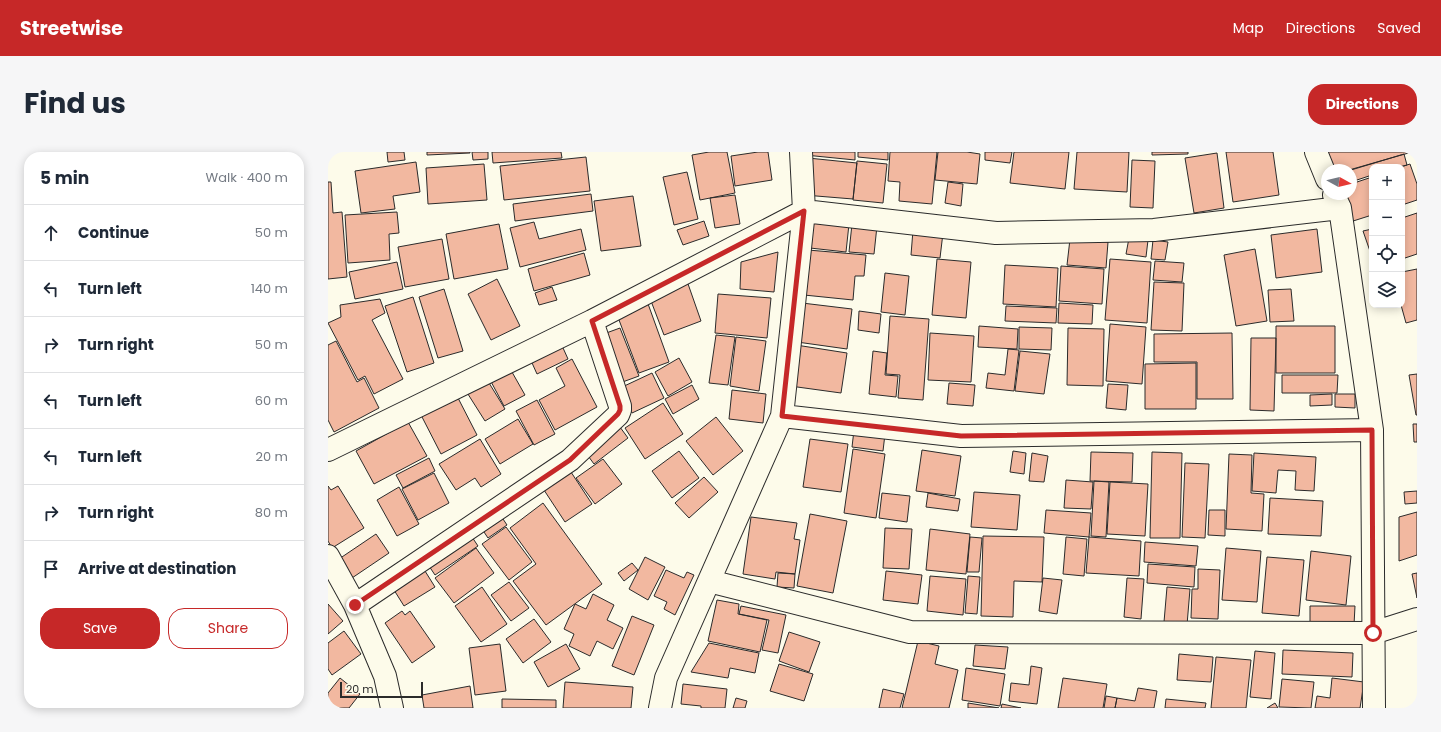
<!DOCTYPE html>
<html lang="en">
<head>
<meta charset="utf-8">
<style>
	body { margin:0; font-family:Poppins,sans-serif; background:#f6f6f7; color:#1f2937 }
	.controls { position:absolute; right:12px; top:12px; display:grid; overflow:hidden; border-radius:8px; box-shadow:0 2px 10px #0003 }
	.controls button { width:36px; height:36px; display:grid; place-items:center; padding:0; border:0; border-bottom:1px solid #e0e1e3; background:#fff; color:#1f2937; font:20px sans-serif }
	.compass { position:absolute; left:993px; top:12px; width:36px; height:36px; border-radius:50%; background:#fff; box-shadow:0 2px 10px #0003; rotate:98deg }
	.scale { position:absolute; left:12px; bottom:10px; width:83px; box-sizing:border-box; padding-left:4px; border:2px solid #2b2b2b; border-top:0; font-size:11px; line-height:14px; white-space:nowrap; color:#2b2b2b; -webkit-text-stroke:3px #fdfbea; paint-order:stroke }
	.stop { position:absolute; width:12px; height:12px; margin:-9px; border:3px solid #c62828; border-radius:50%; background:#fff }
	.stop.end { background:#c62828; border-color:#fff; box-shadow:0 1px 4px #0008 }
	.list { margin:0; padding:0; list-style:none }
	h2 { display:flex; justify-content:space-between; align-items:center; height:52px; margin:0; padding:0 16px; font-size:17px }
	h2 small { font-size:13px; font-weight:400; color:#747a83 }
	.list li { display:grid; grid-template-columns:26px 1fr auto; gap:12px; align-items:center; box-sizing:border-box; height:56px; padding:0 16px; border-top:1px solid #e0e1e3 }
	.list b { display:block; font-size:15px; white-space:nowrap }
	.list em { font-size:13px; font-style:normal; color:#747a83 }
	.actions { display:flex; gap:8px; padding:12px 16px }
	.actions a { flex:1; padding:9px 0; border:1px solid #c62828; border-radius:16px; text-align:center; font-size:14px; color:#c62828 }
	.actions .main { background:#c62828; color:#fff }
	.icon { flex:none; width:22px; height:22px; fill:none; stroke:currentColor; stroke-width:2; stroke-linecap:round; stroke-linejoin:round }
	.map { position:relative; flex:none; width:1089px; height:556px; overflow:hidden; border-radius:16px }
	header { display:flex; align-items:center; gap:24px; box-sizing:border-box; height:56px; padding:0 20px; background:#c62828; color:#fff }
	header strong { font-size:19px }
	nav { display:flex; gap:22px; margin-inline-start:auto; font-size:14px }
	.intro { display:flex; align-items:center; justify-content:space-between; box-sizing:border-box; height:96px; padding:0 24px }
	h1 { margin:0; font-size:28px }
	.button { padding:10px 18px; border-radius:16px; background:#c62828; color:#fff; font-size:14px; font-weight:700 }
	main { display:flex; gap:24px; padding:0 24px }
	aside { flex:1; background:#fff; border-radius:16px; box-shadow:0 2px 10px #0003 }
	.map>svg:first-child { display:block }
	.building { fill:#f2b8a0; stroke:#2b2b2b }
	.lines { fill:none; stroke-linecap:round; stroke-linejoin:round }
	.minor-casing { stroke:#2b2b2b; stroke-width:24 }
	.minor { stroke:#fdfbea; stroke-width:22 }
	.route { stroke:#c62828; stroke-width:5 }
</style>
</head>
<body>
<header>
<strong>Streetwise</strong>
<nav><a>Map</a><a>Directions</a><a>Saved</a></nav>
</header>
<div class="intro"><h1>Find us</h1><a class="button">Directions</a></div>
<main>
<aside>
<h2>5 min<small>Walk · 400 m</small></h2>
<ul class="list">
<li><svg class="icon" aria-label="ahead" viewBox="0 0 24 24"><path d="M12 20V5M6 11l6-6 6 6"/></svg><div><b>Continue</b></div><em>50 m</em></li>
<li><svg class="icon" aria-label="left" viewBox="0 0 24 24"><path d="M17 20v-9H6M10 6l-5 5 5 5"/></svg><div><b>Turn left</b></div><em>140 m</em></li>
<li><svg class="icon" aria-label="right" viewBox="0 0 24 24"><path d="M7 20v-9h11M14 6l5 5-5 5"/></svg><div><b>Turn right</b></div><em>50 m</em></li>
<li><svg class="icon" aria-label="left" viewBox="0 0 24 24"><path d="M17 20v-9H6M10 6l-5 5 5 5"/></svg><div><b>Turn left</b></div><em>60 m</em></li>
<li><svg class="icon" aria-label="left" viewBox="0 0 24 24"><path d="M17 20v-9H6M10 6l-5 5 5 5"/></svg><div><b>Turn left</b></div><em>20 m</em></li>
<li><svg class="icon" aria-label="right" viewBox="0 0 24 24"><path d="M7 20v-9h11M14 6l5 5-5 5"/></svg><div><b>Turn right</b></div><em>80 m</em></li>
<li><svg class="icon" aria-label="arrive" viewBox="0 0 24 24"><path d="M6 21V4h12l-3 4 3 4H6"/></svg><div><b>Arrive at destination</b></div></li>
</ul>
<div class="actions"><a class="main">Save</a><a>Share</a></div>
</aside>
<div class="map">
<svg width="1089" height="556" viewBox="0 0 1089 556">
	<rect width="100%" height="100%" fill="#fdfbea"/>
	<path class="building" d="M59 0H76L77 8 60 10Z
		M99 0H142V1L99 3Z
		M144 0H160V7L145 8Z
		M164 0H233L234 6 165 11Z
		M381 0H399L407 41 372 48 364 3Z
		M430 0H440L444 28 407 34 403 4Z
		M478 0H527V8L477 3Z
		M530 0H560V8L530 5Z
		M562 0H609L604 52 571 49 572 30 560 29Z
		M610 0H639L652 2 649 32 607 28Z
		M657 0H684L682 11 657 8Z
		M686 0H741L737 37 682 31Z
		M749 0H801L799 40 746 37Z
		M824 0H860V2L824 3Z
		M898 0H945L951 43 905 50Z
		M994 0H1084L1021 18H999Z
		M889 1 896 56 866 61 857 6Z
		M1076 2 1079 13 1071 15H1044V23L1023 30V18Z
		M258 5 262 39 176 48 172 14Z
		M480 6 529 11 525 47 476 43Z
		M804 8 827 9 825 56 802 55Z
		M529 9 559 12 555 51 525 48Z
		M88 10 92 40 65 44 67 57 33 61 27 19Z
		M156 12 159 48 100 52 98 16Z
		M1082 12 1089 32V48L1074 53 1073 15Z
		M359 20 370 67 346 73 335 25Z
		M1044 25V63L1022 70 1013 42H1023V32Z
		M0 30H3L5 61 14 60 19 125 0 127Z
		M620 30 635 32 633 54 617 51Z
		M263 42 265 59 187 69 185 52Z
		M407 43 412 72 387 76 382 46Z
		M305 44 313 94 273 99 266 49Z
		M69 60 71 81 61 82 62 108 20 111 17 63Z
		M1089 61V102L1074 107V66Z
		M485 68 521 72 518 100 482 96Z
		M376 69 381 84 355 93 349 78Z
		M206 70 211 87 253 77 258 98 192 115 182 76Z
		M171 72 180 117 126 127 118 82Z
		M524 72 549 74 546 102 521 100Z
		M989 77 994 120 948 126 943 83Z
		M1044 77V105L1035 79Z
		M585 78 615 81 612 106 583 103Z
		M801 86 820 88 818 105 798 102Z
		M114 87 121 127 77 135 70 95Z
		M742 87 780 90 778 116 739 113Z
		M825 88 840 90 837 108 823 107Z
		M927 97 939 169 908 174 896 103Z
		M480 98 538 103 536 124H527L525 148 476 143Z
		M450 100 446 140 412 137 413 110Z
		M256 101 262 123 206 139 200 117Z
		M609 107 643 110 638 166 604 163Z
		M782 107 823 110 819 171 777 168Z
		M827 109 856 111 854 130 825 128Z
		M69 110 75 137 27 147 21 120Z
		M677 113 730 116 728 155 675 152Z
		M733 114 776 117 774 152 731 149Z
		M1089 117V168L1078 171 1073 153 1074 120Z
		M557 121 581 124 577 163 553 160Z
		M169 127 192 174 163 188 140 142Z
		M359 129 373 169 336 183 323 149 334 145 331 139Z
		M826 130 856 131 854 179 823 178Z
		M224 135 229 148 211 153 207 141Z
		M116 137 135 199 110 206 91 145Z
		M963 137 966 169 942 170 940 138Z
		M390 142 443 146 439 186 387 181Z
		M85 145 106 211 79 220 57 154Z
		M52 147 57 161 44 168 75 227 46 242 37 224 30 228 0 171 13 165 12 153Z
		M319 149 341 210 311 221 288 160Z
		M474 151 524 157 519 197 469 190Z
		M731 151 765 153 764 172 730 171Z
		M678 154 729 156 728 171 677 169Z
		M531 159 553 162 551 181 530 178Z
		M562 164 601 167 595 248 570 246 572 223 558 222Z
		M782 172 818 175 814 232 778 229Z
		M651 174 690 177 689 197 650 195Z
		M948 174H1007V221H948Z
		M691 175 724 176 723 198 691 197Z
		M292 176 311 224 289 232 270 184Z
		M740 176 776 177 775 234 739 233Z
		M602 181 646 184 643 230 600 228Z
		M904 181 905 247H869V210H826V182Z
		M388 183 407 185 400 233 381 231Z
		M408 185 438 189 431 239 402 234Z
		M923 186H948L946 259 922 258Z
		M231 187 240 207 209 222 200 202Z
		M8 189 29 230 36 226 51 256 6 280 0 268V193Z
		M468 193 519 201 513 241 462 234Z
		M680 197 691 198 686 239 658 236 660 221 677 223Z
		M545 199 559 201 557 223 570 224 568 245 541 242Z
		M692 199 722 202 716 242 687 239Z
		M351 206 364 230 340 244 327 220Z
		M244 207 269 255 227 278 211 248 237 234 228 216Z
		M868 211V257H817V212Z
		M180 213 197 243 176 254 160 224Z
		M324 221 336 246 304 261 292 236Z
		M1089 222V263H1088L1081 223Z
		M954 223H1010L1009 241H954Z
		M158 226 177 257 157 269 138 239Z
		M621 231 647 233 645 254 619 252Z
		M780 232 800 233 798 258 778 256Z
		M364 233 371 247 345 262 337 247Z
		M404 238 438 242 435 271 401 267Z
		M1004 242V253L982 254V243Z
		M1007 242H1027V256L1007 255Z
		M129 244 149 283 113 302 93 263Z
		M209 248 227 282 206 293 188 259Z
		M335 251 355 282 317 307 297 276Z
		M388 265 415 299 385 323 358 289Z
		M190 267 205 292 172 312 157 287Z
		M80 270 99 304 46 332 28 299Z
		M289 271 300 286 266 312 255 297Z
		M1085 272H1089V290H1086Z
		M526 278 557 282 555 299 524 295Z
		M152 287 173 322 153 335 147 326 128 338 111 312Z
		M482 287 520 292 513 340 475 335Z
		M525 297 557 302 548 366 516 361Z
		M594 298 633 304 627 344 588 339Z
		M351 299 371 326 344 346 324 319Z
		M685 299 698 301 696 322 682 320Z
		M763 300 805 301 804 330 762 329Z
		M824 300 854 301 852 386H822Z
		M704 301 720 304 716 330 701 329Z
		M926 301 988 305 986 339 967 338 968 319 950 318 948 341 924 339Z
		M901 302 924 303 923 341 936 342 934 379 898 377Z
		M101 306 107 319 75 336 68 323Z
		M275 307 294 332 267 352 248 326Z
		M857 311 881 312 877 386 854 385Z
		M241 317 264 352 237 370 214 335Z
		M106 321 121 351 90 368 74 337Z
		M376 325 390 340 361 366 347 351Z
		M738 328 765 330 763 357 736 356Z
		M766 329 781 330 778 385 763 384Z
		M782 330 820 332 817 384 779 382Z
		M0 334 3 338 10 334 36 376 4 396 0 389Z
		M71 335 91 372 69 384 49 348Z
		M1089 339V351L1077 352 1076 340Z
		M646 340 692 343 689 378 643 375Z
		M554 341 582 344 579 370 551 366Z
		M600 341 632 347 630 359 598 355Z
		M942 346 995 349 993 384 940 382Z
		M215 351 274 432 218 473 185 429 208 412 182 376Z
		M169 358 179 373 160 386 150 371Z
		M718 358 763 361 761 385 716 381Z
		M881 358H897V384L880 383Z
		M1089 360V403L1071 409V365Z
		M482 362 519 369 505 441 469 434Z
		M423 365 469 371 466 387 472 388 467 422 448 420 447 427 415 422Z
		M178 375 204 410 181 428 154 392Z
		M557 376 584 377 581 417 555 416Z
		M602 377 642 382 638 422 598 418Z
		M140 379 150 394 107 423 97 408Z
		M48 382 61 401 21 428 8 409Z
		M655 384 716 385 714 430 686 429 685 465 653 464Z
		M642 385 654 386 651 420H639Z
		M738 385 759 387 756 424 735 422Z
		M761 385 813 389 811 424 758 421Z
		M817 390 870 394 868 414 816 410Z
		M148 396 166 421 126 451 107 426Z
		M898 396 933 399 929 450 894 448Z
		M983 399 1023 404 1018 453 978 448Z
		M317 405 337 415 320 448 301 437Z
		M939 405 976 408 971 464 934 461Z
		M92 411 107 435 76 454 61 430Z
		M304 411 310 418 296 429 290 421Z
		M820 412 867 415 866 435 819 431Z
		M870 417 892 418 890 467 863 466 864 437H870Z
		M338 418 356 426 359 420 366 423 347 463 336 457 339 450 326 444Z
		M558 419 594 423 590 452 555 448Z
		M450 421 467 422 466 436 449 435Z
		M1089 421V446L1084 422Z
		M602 424 638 427 635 463 599 459Z
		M640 424 652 425 649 462 637 461Z
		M715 426 734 428 729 462 711 459Z
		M799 426 816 427 813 467 796 465Z
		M181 430 201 456 183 469 163 443Z
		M154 435 179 472 153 490 127 454Z
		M839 435 862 437 859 473 836 470Z
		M265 442 286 453 279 468 295 476 285 497 269 489 262 504 241 494 246 482 236 477 247 452 258 457Z
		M389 448 411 452 410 462 439 468 432 500 380 489Z
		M0 452 15 469 0 482Z
		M413 454 458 463 450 501 434 498 441 468 411 462Z
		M982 454H1027L1026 473H982Z
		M74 459 77 463 82 459 107 495 84 511 57 471Z
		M304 464 326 473 306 523 284 514Z
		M206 467 223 490 195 511 178 487Z
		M16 479 33 502 4 523 0 517V491Z
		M461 480 492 490 481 520 451 509Z
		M590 489 611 494 607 512 630 518 621 556H574Z
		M381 491 431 501 427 521 402 516 400 526 363 520Z
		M172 492 178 539 147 543 141 496Z
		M238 492 252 517 220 535 206 510Z
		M647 493 680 495 677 517 645 514Z
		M955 498 1025 501 1024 525 954 522Z
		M927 499 947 501 943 547 922 545Z
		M851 502 885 505 883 530 849 528Z
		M888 505 923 508 918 556H883Z
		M451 512 485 522 476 549 442 539Z
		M703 514 714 516 709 552 681 549 683 531 701 533Z
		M638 516 677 522 672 554 634 548Z
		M12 526 32 542 21 556H0V541Z
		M735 526 779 532 775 556H730Z
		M1004 526 1036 530 1032 556H987L989 544 1002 546Z
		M954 527 986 530 983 556 951 555Z
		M237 530 305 535 303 556H235Z
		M355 532 399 537 397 556H373V554L353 552Z
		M142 534 145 556H96L94 543Z
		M810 536 829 539 826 556H787L789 546 807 549Z
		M555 537 576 542 572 556H551Z
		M778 544 789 546 787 556H776Z
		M408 546 419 549 417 556H405Z
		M174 547 228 548V556H174Z
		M838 547 878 551 877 556H837Z
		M640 551 671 556H640Z
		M947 551 950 556H939Z
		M674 552 693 556H673Z"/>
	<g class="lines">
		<g class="minor-casing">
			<path id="minor" d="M988 0 999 27
				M1006 43 1012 56 1044 278 1046 556
				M454 264 633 284 1044 278
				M0 298 264 169 476 59 668 81 826 78 1012 56
				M0 404 27 453 57 524 64 556
				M381 429 582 480 1045 481 1089 467
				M27 453 242 308 290 263 292 258V254L264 169
				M332 556 338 526 454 264 476 59 473 0"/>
		</g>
		<use href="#minor" class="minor"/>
	</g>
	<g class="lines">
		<path class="route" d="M27 453 242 308 290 262 292 258V254L264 169 476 59 454 264 633 284 1044 278 1045 481"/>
	</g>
</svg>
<div class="controls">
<button>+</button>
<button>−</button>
<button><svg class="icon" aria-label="locate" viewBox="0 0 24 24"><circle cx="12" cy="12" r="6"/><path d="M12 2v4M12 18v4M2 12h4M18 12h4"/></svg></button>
<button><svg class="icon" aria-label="layers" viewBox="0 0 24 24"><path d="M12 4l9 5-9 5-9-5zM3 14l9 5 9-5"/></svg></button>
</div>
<svg class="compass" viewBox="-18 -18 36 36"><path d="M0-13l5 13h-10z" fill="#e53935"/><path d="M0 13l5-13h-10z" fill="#747a83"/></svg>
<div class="scale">20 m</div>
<div class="stop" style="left:1045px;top:481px"></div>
<div class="stop end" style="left:27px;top:453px"></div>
</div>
</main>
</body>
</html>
